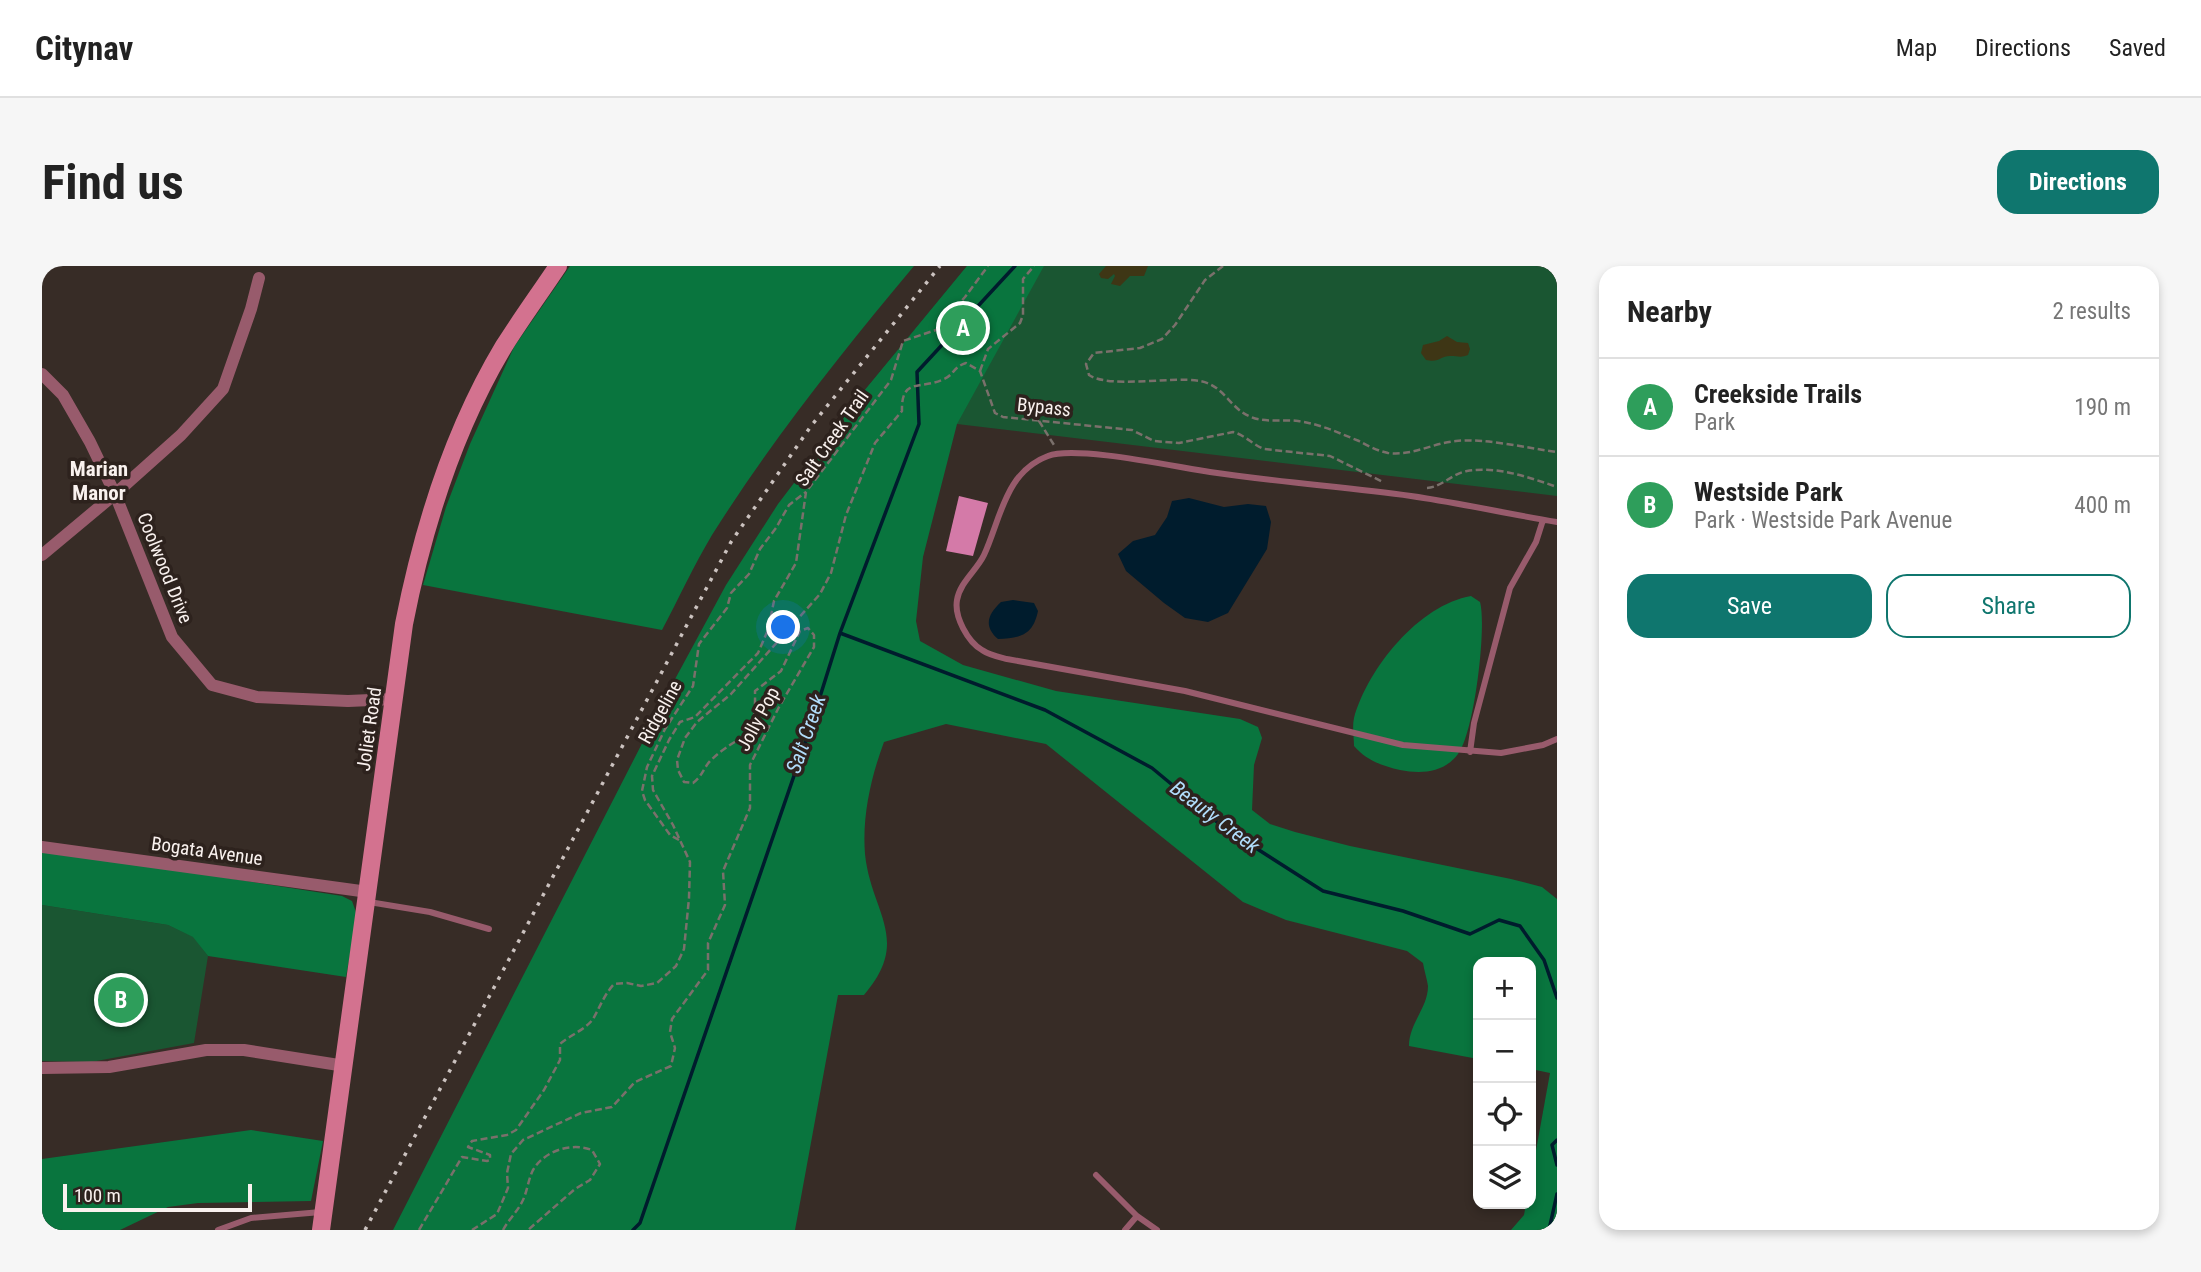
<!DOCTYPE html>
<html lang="en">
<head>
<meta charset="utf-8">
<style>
	body { margin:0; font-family:"Roboto Condensed",sans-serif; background:#f6f6f6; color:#222 }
	.controls { position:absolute; right:21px; bottom:21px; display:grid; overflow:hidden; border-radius:14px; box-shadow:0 4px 10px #0003 }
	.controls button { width:63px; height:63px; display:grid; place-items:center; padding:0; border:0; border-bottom:2px solid #e0e0e0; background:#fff; color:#222; font:35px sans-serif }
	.scale { position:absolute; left:21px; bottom:18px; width:189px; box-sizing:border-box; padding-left:7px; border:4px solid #f9f1ee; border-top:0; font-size:19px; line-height:24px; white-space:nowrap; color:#f9f1ee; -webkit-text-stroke:5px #2d221d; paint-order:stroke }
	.you { position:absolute; left:742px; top:362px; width:24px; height:24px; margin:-18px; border:5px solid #fff; border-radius:50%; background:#1a73e8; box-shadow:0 0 0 10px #1a73e833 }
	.badge { display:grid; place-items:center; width:46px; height:46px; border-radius:50%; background:#0f766e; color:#fff; font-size:23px; font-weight:700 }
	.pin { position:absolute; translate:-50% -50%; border:4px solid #fff; box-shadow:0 2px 7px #0006 }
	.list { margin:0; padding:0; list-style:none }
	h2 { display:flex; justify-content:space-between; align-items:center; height:91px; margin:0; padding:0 28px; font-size:30px }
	h2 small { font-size:23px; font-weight:400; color:#767676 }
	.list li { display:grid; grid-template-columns:46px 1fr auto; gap:21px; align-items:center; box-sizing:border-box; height:98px; padding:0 28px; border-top:2px solid #e0e0e0 }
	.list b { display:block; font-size:26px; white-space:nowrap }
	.list p { margin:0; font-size:23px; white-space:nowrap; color:#767676 }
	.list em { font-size:23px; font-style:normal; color:#767676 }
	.actions { display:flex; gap:14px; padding:21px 28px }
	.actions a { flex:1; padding:16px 0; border:2px solid #0f766e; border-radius:21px; text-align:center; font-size:24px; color:#0f766e }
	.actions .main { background:#0f766e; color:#fff }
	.icon { flex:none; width:38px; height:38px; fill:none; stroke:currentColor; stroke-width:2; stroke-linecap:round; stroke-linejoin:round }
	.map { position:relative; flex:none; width:1515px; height:964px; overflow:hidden; border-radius:21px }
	header { display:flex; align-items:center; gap:42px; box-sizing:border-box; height:98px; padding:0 35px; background:#fff; border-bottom:2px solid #e0e0e0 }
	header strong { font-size:33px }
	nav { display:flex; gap:38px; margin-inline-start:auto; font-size:24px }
	.intro { display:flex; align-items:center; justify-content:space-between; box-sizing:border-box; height:168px; padding:0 42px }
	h1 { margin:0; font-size:49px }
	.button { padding:18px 32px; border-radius:21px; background:#0f766e; color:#fff; font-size:24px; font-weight:700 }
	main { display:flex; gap:42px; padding:0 42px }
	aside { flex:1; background:#fff; border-radius:21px; box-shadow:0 4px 10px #0003 }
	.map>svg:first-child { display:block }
	.green { fill:#1a5632 }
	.forest { fill:#09753e }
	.sand { fill:#3e3615 }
	.water { fill:#001c2d }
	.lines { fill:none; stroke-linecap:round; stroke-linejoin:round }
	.stream { stroke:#001c2d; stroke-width:3.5 }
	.building { fill:#d47aa8 }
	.path { stroke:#7a706b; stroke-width:2.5; stroke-dasharray:7 3.5; stroke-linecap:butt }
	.service { stroke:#985b6c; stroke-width:6 }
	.minor { stroke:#985b6c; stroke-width:12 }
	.secondary { stroke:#d3728f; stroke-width:18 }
	.rail { stroke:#cbc2bf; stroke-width:3.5; stroke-dasharray:3.5 7; stroke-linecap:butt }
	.labels { text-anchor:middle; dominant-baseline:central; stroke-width:7; stroke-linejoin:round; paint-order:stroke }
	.street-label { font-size:19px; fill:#f9f1ee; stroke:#2d221d }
	.neighbourhood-label { font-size:21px; font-weight:bold; fill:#f9f1ee; stroke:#2d221d }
	.water-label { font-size:21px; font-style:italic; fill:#b1ddfb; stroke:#2d221d }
</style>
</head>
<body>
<header>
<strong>Citynav</strong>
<nav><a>Map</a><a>Directions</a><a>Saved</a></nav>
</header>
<div class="intro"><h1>Find us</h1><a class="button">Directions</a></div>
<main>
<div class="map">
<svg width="1515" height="964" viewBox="0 0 1515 964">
	<rect width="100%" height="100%" fill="#372c26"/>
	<path class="green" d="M925 0H1515V230L915 158 809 141Z
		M0 639 126 659 152 671 166 690 152 777 49 796 0 795Z"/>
	<path class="forest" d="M528 0H872C800 86 730 174 670 269 652 299 637 332 620 364L381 319 404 241 428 178 472 81Z
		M925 0H1002L915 158 881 291 874 355 878 375 921 399 1014 425 1198 453 1216 461 1220 472 1212 499 1210 544 1228 558 1253 566 1308 580 1469 613 1500 621 1515 633V964H1469L1482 949 1484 938H1489V912L1508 807 1489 803V696H1436V793L1367 780C1367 757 1386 742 1386 720 1385 713 1382 704 1381 697L1365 685 1244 654 1201 636 1004 478 904 458 842 476C829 511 820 550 823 588 829 647 870 673 822 729H796L753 964H351L632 415 684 319 736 238 822 125Z
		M1429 330 1438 336C1445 361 1432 469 1416 488 1402 507 1379 508 1358 504 1340 500 1324 494 1312 480 1312 471 1310 461 1312 452 1326 402 1377 339 1429 330Z
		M0 583 300 630 310 635 315 649 304 711 166 690 151 671 126 659 0 639Z
		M209 864 281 875 269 935 156 937 126 941 78 964H0V893Z"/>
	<path class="sand" d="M1064 0H1106L1102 10H1088L1078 20 1069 18 1073 10 1072 8 1066 13 1059 12 1057 8Z
		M1405 70 1415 76 1426 77 1428 83 1426 89C1419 92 1416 90 1408 90 1398 90 1398 97 1384 94L1379 87 1381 79 1397 75Z"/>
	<path class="water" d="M1147 232 1182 241 1206 238 1224 240 1229 256 1225 283 1186 347 1166 356 1143 352 1122 337 1084 305 1076 288 1091 275 1113 269 1125 251 1130 235Z
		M971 334 992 337 996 345C991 369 979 372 956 373 941 360 946 348 959 336Z"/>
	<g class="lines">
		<path class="stream" d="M798 367 1003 444 1110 502 1181 561 1281 625 1361 645 1428 668 1457 654 1478 660 1502 694 1515 732
			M1515 874 1510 879 1515 899
			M591 964 598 957 765 472 798 367 877 158 875 106 973 0
			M1507 964 1515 928"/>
	</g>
	<path class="building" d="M917 230 946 237 931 290 904 285Z"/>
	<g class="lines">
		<path class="path" d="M1181 0 1163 14 1133 59 1120 73 1098 82 1052 87 1044 98 1047 109C1068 123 1129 110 1158 115 1182 119 1188 143 1209 151 1223 157 1241 153 1256 155 1278 158 1297 167 1317 175 1326 180 1336 185 1346 187 1371 190 1391 177 1414 175 1443 172 1485 182 1515 186
			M938 105 946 83 978 57 981 49V13L992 0
			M997 155 1012 179
			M1385 222C1400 221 1409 208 1425 205 1456 200 1486 211 1515 221
			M637 574 628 569 603 534 600 525 605 501 623 463 651 420 657 378 685 342 689 327 707 308 718 283 734 262 747 239 764 226
			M377 964 420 891 445 895 448 894V889L426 881 430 875 465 869 474 864 502 824 518 794V778C527 770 544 763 551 753 558 741 562 729 572 718L585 717 599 720 615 717 634 700 642 683 647 632 648 596 631 559 611 524 610 510 627 474 638 456 653 451 716 387 726 364 732 335 754 297 764 226 849 114 861 75 894 64 923 31 946 0
			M430 964 455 948 466 922 465 907 469 888 481 874 539 847 570 841 593 816 629 800 633 782 628 766 630 753 666 704V677L683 639 681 605 708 542V499L737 441 772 381V369L766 362 758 365 739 405 713 425C714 480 701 463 668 495 661 503 661 509 651 517L642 516 636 504 635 494 643 472 655 456 689 428 778 328 789 307 804 249 833 177 860 145C859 111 879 124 902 113 912 109 911 101 924 97L938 105 953 147 961 151 1090 164 1112 175 1137 177 1191 166C1203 169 1211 179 1222 183L1288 190 1341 216
			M461 964C467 953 475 946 480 936 485 927 486 914 491 904 502 885 529 876 550 884L558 898 548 914 533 923 486 964"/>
		<path class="service" d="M1515 256C1466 248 1418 237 1369 230 1302 221 1235 216 1168 206 1134 201 1033 179 1006 190 963 206 959 252 942 289 935 304 918 316 915 334 912 351 926 376 940 384 947 389 957 391 965 393L1143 425 1361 479 1459 487 1501 479 1515 473
			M1428 486 1432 457 1468 322 1494 276 1501 254
			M327 636 388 646 447 663
			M1054 909 1095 950 1115 964
			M176 964 209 952 279 946
			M1083 964 1095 950"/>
		<path class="minor" d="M0 108 21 129 48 176 73 228 130 371 170 419 215 431 306 435 352 433
			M0 289 73 228 139 169 181 123 209 43 217 12
			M0 581 326 626
			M0 802 67 801 164 784H202L303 800"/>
		<path class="secondary" d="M279 964 362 358C381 261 411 165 462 80 479 53 498 27 516 0"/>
		<path class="rail" d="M323 964 689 276 769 160 898 0"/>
	</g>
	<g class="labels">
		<g class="street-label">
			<text transform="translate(1002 141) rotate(6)">Bypass</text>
			<text transform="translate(790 172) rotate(-55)">Salt Creek Trail</text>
			<text transform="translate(123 302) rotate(68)">Coolwood Drive</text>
			<text transform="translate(618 446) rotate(-61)">Ridgeline</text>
			<text transform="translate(716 453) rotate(-62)">Jolly Pop</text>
			<text transform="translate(327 463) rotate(-82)">Joliet Road</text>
			<text transform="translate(165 585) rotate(8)">Bogata Avenue</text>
		</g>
		<g class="neighbourhood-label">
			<text x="57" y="203">Marian<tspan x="57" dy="24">Manor</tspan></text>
		</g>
		<g class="water-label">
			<text transform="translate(764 468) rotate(-71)">Salt Creek</text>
			<text transform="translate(1173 551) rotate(37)">Beauty Creek</text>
		</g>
	</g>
</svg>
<div class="controls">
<button>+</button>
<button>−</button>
<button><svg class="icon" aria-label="locate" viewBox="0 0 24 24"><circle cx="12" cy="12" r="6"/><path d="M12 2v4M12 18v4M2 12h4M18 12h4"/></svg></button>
<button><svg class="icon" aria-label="layers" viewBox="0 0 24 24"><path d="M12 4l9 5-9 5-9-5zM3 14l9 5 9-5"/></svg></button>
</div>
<div class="scale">100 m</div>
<div class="you"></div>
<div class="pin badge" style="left:921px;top:62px;background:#2e9e5b">A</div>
<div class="pin badge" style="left:79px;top:734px;background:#2e9e5b">B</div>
</div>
<aside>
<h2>Nearby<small>2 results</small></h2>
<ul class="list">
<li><span class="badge" style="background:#2e9e5b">A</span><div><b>Creekside Trails</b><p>Park</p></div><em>190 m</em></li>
<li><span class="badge" style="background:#2e9e5b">B</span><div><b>Westside Park</b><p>Park · Westside Park Avenue</p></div><em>400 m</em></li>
</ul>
<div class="actions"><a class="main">Save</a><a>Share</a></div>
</aside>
</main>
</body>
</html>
